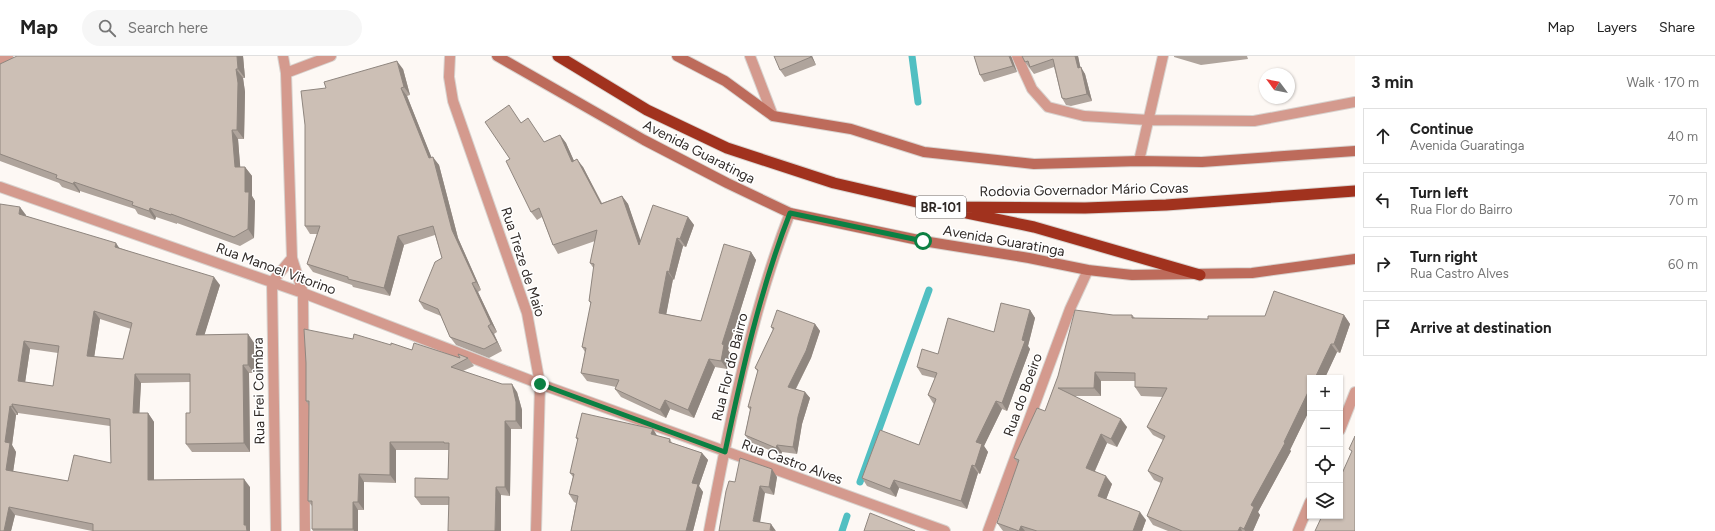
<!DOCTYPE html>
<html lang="en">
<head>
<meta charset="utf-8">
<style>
	body { margin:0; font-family:Figtree,sans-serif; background:#f6f6f6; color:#222 }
	.controls { position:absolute; right:12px; bottom:12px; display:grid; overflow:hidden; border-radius:0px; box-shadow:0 1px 3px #0004 }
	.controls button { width:36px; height:36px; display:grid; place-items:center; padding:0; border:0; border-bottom:1px solid #e0e0e0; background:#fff; color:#222; font:20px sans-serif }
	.compass { position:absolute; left:1259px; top:12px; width:36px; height:36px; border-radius:50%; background:#fff; box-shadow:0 1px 3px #0004; rotate:302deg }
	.stop { position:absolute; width:12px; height:12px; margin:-9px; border:3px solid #0b8043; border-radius:50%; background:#fff }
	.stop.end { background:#0b8043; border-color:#fff; box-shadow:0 1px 4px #0008 }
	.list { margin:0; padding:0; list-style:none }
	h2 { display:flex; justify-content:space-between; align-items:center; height:52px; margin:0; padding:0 16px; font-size:17px }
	h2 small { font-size:13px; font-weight:400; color:#767676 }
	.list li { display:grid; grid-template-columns:26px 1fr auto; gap:12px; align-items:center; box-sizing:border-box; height:56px; margin:0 8px 8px; padding:0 8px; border:1px solid #e0e0e0; border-radius:0px }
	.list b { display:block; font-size:15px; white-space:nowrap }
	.list p { margin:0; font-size:13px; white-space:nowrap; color:#767676 }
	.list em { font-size:13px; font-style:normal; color:#767676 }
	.icon { flex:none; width:22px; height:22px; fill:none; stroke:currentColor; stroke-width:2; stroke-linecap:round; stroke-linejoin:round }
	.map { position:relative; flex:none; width:1355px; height:475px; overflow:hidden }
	header { display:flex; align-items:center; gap:24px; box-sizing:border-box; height:56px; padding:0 20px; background:#fff; border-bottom:1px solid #e0e0e0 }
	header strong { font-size:19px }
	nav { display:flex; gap:22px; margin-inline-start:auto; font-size:14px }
	.search { width:280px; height:36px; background:#f6f6f6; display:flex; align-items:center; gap:10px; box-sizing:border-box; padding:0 14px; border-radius:22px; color:#767676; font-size:15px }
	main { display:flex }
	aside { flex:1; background:#fff }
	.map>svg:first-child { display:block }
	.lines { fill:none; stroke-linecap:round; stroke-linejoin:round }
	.stream { stroke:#51bfc2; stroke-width:7 }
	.minor-casing { stroke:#d8d3cf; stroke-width:12 }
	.secondary-casing { stroke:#d8d3cf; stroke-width:12 }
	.trunk-casing { stroke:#d8d3cf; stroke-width:13 }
	.minor { stroke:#d49a8e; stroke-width:10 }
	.secondary { stroke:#bd6b5b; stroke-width:10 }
	.trunk { stroke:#a1321e; stroke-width:11 }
	.wall { fill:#afa49c; fill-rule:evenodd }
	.shaded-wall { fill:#8f867f }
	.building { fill:#ccbfb5; stroke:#8f867f; fill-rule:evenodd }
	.route { stroke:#0b8043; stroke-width:5 }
	.labels { text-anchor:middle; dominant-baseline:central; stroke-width:3; stroke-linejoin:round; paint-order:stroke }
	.shield { fill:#fff; stroke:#6e6a68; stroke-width:1 }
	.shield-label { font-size:13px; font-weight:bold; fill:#302a27 }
	.street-label { font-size:14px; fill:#302a27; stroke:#fff }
</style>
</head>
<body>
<header>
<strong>Map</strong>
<div class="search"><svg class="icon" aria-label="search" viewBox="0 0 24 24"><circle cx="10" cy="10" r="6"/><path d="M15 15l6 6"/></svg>Search here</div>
<nav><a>Map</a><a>Layers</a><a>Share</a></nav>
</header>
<main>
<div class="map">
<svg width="1355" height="475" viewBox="0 0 1355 475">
	<rect width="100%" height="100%" fill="#fdf8f4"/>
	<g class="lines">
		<path class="stream" d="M912 0 918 46
			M860 426 929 234
			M842 475 847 460"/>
		<g class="minor-casing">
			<path id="minor" d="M283 0 286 17 292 202 303 237 305 475
				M450 0 449 21 453 45 527 257 540 328 536 475
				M750 0 773 60
				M1017 0 1032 33 1048 51 1084 60 1148 64 1254 65 1355 46
				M0 4 8 0
				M286 17 331 0
				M1139 105 1163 0
				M0 131 303 237 540 328 945 475
				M1340 374 1355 336
				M276 475 272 226 292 202
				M709 475C729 368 751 258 790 157
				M988 475 1070 253 1088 214
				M1298 475 1310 446"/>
		</g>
		<g class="secondary-casing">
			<path id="secondary" d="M497 0 644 84 727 127 790 157 923 185 1029 202 1088 214 1132 219 1252 217 1355 203
				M677 0 725 25 773 60 851 73 924 96 1034 108 1139 105 1202 106 1355 95"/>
		</g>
		<g class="trunk-casing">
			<path id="trunk" d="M558 0 647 54 727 92 834 127 938 151 1085 152 1166 149 1355 135
				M962 156 1034 171 1200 219"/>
		</g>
		<use href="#minor" class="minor"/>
		<use href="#secondary" class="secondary"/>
		<use href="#trunk" class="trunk"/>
	</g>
	<path class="wall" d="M243 0 245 22H243L245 36 244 83H238L240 111H245L252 120V140L255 145 254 182 240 190 177 167V168L156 161 155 164 138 158 135 153 80 135V137L62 131 59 127 0 105V8Z
		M812 0 816 9 785 21 780 14Z
		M974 0H1011L1017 16 984 26 980 19Z
		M1022 0H1078L1080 11 1085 18 1092 45 1071 50 1066 49 1062 42 1054 11 1034 18 1025 6Z
		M1174 0H1247L1248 3 1201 9 1174 1Z
		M403 13 410 39 407 40 431 101 439 109 458 182 481 234 478 236 497 276 494 278 502 295 489 302 456 289 450 281 441 260 424 253 419 245 442 202 435 179 404 189 390 240 353 231 352 229 313 216 307 208 317 178H310L305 170V69L326 32Z
		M521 67 544 86 560 79 566 87 574 105 583 111 602 147 622 140 628 148 640 185 688 161 694 169 686 191 683 190 674 224 673 223 666 258 701 265 751 196 756 204 728 294 730 297 727 313 715 311 694 362 670 353 666 362 621 341 615 333 616 331 587 325 581 317 585 296 582 291 591 248 589 245 594 213 590 207 595 185 558 198 553 189 542 161 537 164 531 156 510 103Z
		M0 148 26 159V160L120 192 220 229 204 279 248 278 254 287V317H249L250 396H192L186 388 190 357V326L141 327 139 357H148L154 366V424L250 431V475H92L15 459 11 475H0ZM100 263 131 273 123 303 94 301ZM30 293 58 297 53 330 25 326ZM18 357 110 370 111 407 68 425 13 416 16 396 12 389 16 359H18Z
		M1030 254 1035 262 1028 290 1030 293 1007 355 1002 353 984 390 988 396 980 418 978 417 967 453 899 432 896 441 867 430 862 422 919 389 934 348 933 347 928 339 935 322 922 319 917 311 938 298 994 276Z
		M1113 259H1132L1135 262 1208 263 1265 260 1344 259 1350 268 1340 297 1337 296 1290 394 1291 395 1258 456 1260 459 1253 475H1168L1153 469 1147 460 1161 427 1154 424 1148 415 1163 384 1153 379 1147 371 1163 341 1141 340 1135 331V325H1101V340H1075L1127 371 1117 391 1107 387 1095 415 1112 428 1106 443 1146 464 1142 475H1003L997 467 1018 408 1014 402 1045 355 1058 320Z
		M815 268 820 275 811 302 796 333 805 336 810 342 802 368 797 398 782 396 781 399 750 386 745 379 750 354 748 351 758 316 755 312 773 274 771 271Z
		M353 283 460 302H468L474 310 463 315 517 336 522 354V373H511L510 440 501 439 449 449H421L415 441 448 423 449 394H396V427L364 426V454H358V475H313L312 473V450L308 445 309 350 306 345Z
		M658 380 670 383 672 387 702 397 708 404 699 430 703 436 693 475H571L576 447 574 446 569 438 573 421 570 417 578 385 576 382Z
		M777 421 774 439 765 437 719 475 735 426Z"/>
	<path class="shaded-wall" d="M237 0H243L245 22 238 13Z
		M810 0H812L816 9 811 1Z
		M1009 0H1011L1017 16 1013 10Z
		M1075 0H1078L1081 14V11L1085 18 1092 45 1087 38 1078 12Z
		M397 5 403 13 410 39 404 31Z
		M236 13 243 22 245 36 244 83 237 74Z
		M401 32 407 40 435 110 429 102Z
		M232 74 238 83 241 120 235 111Z
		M560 79 566 87 578 114 572 106Z
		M433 101 439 109 458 182 481 234 476 226 452 174Z
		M577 103 583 111 606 156 601 148Z
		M245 111 252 120V140L255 145 254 182 248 173 245 136Z
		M74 126 80 135V137L73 128Z
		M622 140 628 148 645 197 639 189Z
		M20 151 26 159 25 166 19 158Z
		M150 152 156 161 155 164 149 155Z
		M688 161 694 169 686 191 680 183Z
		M398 180 404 189 390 240 384 232Z
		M677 182 683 190 674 224 669 216Z
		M116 187 122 196 115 191Z
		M751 196 756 204 728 294 730 297 727 313 721 305 722 288Z
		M667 215 673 223 665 265 659 257Z
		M214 221 220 229 202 287 196 279Z
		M472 227 478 236 497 276 491 268Z
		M1030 254 1035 262 1028 290 1030 293 1007 355 1002 347 1022 284Z
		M94 255 100 263 93 309 87 300Z
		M1344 259 1350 268 1340 297 1334 288Z
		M815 268 820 275 811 302 793 338 788 331Z
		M488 270 494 278 502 295 497 286Z
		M248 278 254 287V317L248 309Z
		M24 285 30 293 24 334 18 325Z
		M1331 288 1337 296 1325 322H1315Z
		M709 303 715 311 694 362 688 354Z
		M243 309 249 317 250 396 244 387Z
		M1095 316 1101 325V340L1094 332Z
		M135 318 141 327 139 366 133 357Z
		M512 328 517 336 522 354V373L516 365Z
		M1310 332V353L1290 394 1291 395 1258 456 1260 459 1253 475H1245L1244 473 1251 449 1284 386Z
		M805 336 810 342 802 368 797 398 793 391 798 361Z
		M665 344 670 353 666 362 660 354Z
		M996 345 1002 353 984 390 988 396 980 418 975 410 976 386Z
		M12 348 18 357V359L12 351Z
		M10 350 16 359 12 389 16 396 12 423 6 414 5 386Z
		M148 357 154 366V433L148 424Z
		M1121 363 1127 371 1117 391 1111 383Z
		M505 365 511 373 510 440 505 431Z
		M653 373 658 381 651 378Z
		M1101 378 1107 387 1092 421 1086 412Z
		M390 386 396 394V427L390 419Z
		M777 389 782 396 781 399 776 392Z
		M702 397 708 404 699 430 703 436 693 475H686L692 427Z
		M972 409 978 417 967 453 961 445Z
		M772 413 777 421 774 439 769 431Z
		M359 418 364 426V454L358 446Z
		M1106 420 1112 428 1104 449 1098 440Z
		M244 423 250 431V475H247L244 469Z
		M894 424 899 432 896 441 890 433Z
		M760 430 765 437 759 473 753 465Z
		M496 431 501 439V475H495Z
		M353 446 358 454V475H354L353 473Z
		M9 451 15 459 11 475H4Z
		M1140 456 1146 464 1142 475H1133Z
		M771 468 776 475 770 474Z
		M1021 470 1025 475H1019Z
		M1240 471 1242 475H1238Z"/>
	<path class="building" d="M17 0H237L238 13H236L238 27 237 74H232L235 111H245V136H249L248 173 234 181 171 158V159L150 152 149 155 132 149 133 146 74 126 73 128 56 122 57 119 0 98V8Z
		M774 0H810L811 1 780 14Z
		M974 0H1009L1013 10 980 19Z
		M1022 0H1075L1078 12 1081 11 1087 38 1066 43 1062 42 1053 3 1030 11 1028 5 1025 6Z
		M397 5 404 31 401 32 429 102 433 101 452 174 476 226 472 227 491 268 488 270 497 286 484 293 450 281 438 253 419 245 435 206 442 202 433 170 398 180 384 232 348 223V221L307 208 320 170H305V69L301 35 326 32 324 26Z
		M509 49 521 67 528 62 544 86 560 79 572 106 577 103 601 148 622 140 639 189 653 149 688 161 680 183 677 182 669 216 667 215 659 257 701 265 724 188 751 196 722 288 724 289 721 305 709 303 688 354 665 344 660 354 615 333 619 324 581 317 586 292 582 291 591 246 589 245 594 208 590 207 597 174 553 189 539 152 531 156 506 105 510 103 485 66Z
		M0 148 20 151 19 158 116 187 115 191 214 221 196 279 248 278V309H243L244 387 186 388V357H190V318H135L133 357H148V424L244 423V469H246L247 475H93V468L9 451 4 475H0ZM94 255 132 267 123 303 87 300ZM24 285 59 290 53 330 18 325ZM12 348 110 363 111 407 74 399 68 425 6 414 10 387 5 386 10 350 12 351Z
		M1274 235 1344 259 1334 288H1331L1315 322H1310V332L1284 386 1285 387 1251 449 1254 451 1244 473 1240 471 1238 475H1182L1147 460 1163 422 1148 415 1165 380 1147 371 1167 332 1135 331V317L1095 316 1094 332H1058L1121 363 1111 383 1101 378 1086 412 1106 420 1098 440 1140 456 1133 475H1037L1021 470 1019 475 997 467 1019 404 1014 402 1037 352 1045 355 1058 320 1075 254 1113 259H1132V262L1208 263V260H1265Z
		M1001 247 1030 254 1022 284 1025 285 1002 347 996 345 976 386 982 388 975 410 972 409 961 445 894 424 890 433 862 422 880 374 919 389 936 343 928 339 937 317 917 311 922 293 938 298 948 262 994 276Z
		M777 254 815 268 806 295 788 331 805 336 798 361 793 391 777 389 776 392 745 379 751 351H748L758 314 755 312 774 272 771 271Z
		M304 273 353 283 354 278 391 289V287L412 294 414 287 460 302 458 298 468 302 451 311 502 328H512L516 346V365H505V431H496L495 475H448L449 441H415V422L448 423 449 387H444V386H390V419L359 418 358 446H353V473H312V445H308L309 345H306V307Z
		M582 357 653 373 651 378 670 383 669 386 702 397 692 427 698 428 686 475H571L578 440 569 438 574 418 570 417 578 382H576Z
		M1355 380V475H1315L1322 460H1340V422L1352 395 1349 393Z
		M740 402 772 413 769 431 760 430 753 465 771 468 770 474 775 475H719L726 435 729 425 735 426Z
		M870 457 915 475H864Z"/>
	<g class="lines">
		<path class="route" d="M540 328 725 396C742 315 760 234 790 157L923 185"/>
	</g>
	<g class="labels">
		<rect class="shield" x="916" y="140" width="50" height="22" rx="3"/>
		<g class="shield-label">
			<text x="941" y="151">BR-101</text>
		</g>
		<g class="street-label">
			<text transform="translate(699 96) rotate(27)">Avenida Guaratinga</text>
			<text transform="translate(1084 134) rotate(-1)">Rodovia Governador Mário Covas</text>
			<text transform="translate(1004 185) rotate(10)">Avenida Guaratinga</text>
			<text transform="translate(523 206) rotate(72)">Rua Treze de Maio</text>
			<text transform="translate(276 213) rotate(20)">Rua Manoel Vitorino</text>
			<text transform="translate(730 311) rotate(-76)">Rua Flor do Bairro</text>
			<text transform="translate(259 335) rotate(-91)">Rua Frei Coimbra</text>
			<text transform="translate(1023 339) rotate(-70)">Rua do Boeiro</text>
			<text transform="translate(792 406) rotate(20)">Rua Castro Alves</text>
		</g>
	</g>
</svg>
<div class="controls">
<button>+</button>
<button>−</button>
<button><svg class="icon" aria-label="locate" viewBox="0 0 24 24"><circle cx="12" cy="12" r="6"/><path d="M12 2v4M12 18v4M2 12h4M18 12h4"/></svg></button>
<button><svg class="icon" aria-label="layers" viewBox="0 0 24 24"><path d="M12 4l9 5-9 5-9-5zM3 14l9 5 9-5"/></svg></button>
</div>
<svg class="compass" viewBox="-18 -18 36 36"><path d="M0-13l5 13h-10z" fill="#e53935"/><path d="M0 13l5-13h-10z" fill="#767676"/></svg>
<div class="stop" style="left:923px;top:185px"></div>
<div class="stop end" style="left:540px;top:328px"></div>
</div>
<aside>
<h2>3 min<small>Walk · 170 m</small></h2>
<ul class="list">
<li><svg class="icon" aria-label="ahead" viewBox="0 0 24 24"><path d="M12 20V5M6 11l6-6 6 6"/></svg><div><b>Continue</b><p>Avenida Guaratinga</p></div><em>40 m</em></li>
<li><svg class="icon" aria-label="left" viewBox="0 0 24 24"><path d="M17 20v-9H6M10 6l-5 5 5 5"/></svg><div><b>Turn left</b><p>Rua Flor do Bairro</p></div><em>70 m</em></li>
<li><svg class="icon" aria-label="right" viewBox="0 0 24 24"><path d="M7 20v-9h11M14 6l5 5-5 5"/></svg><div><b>Turn right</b><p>Rua Castro Alves</p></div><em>60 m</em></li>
<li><svg class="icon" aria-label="arrive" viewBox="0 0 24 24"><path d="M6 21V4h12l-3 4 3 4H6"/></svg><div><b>Arrive at destination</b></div></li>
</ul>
</aside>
</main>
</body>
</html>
